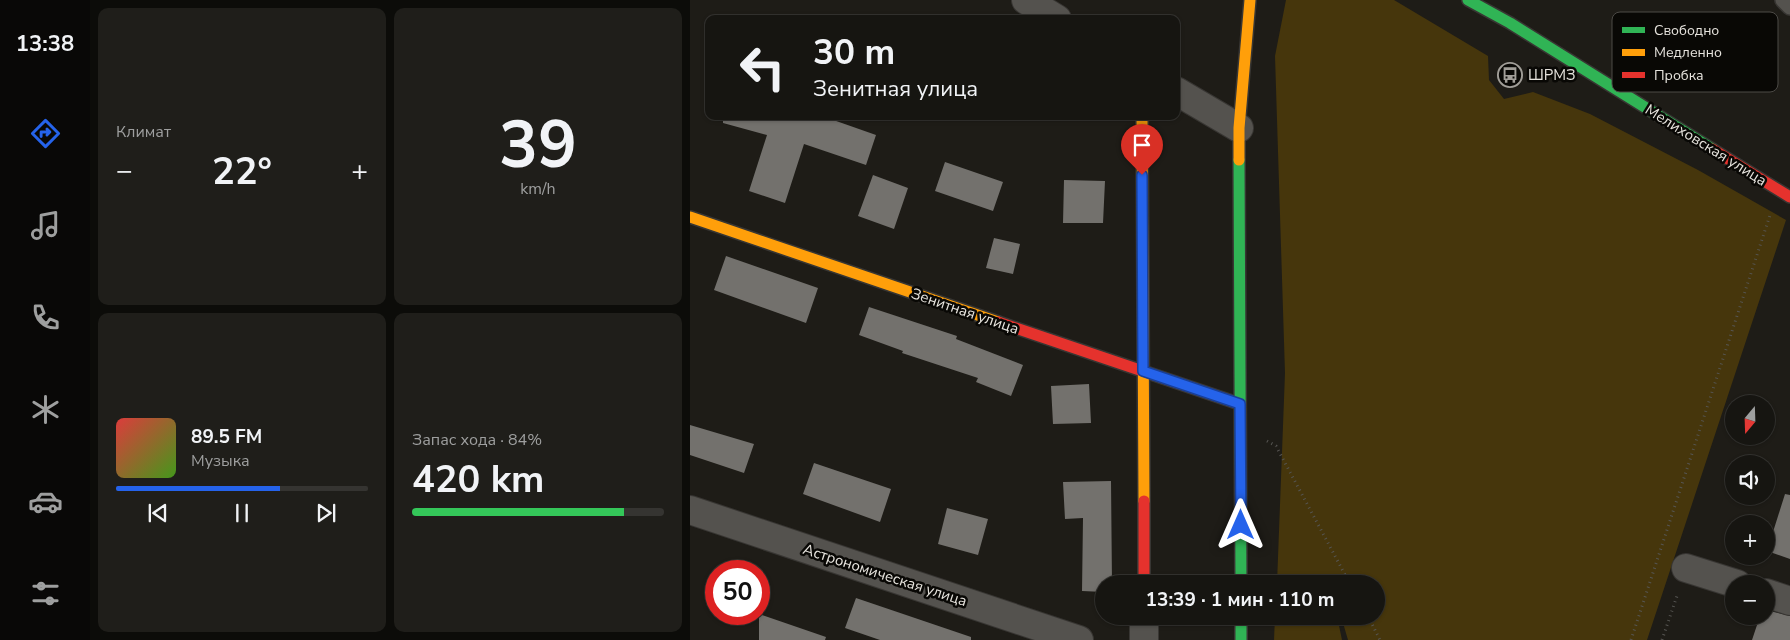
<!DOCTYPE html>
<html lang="ru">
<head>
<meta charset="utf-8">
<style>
  :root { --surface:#161511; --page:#1f1e1a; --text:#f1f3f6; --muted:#9e9f9f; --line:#353431; --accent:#2563eb }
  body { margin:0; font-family:"Nunito Sans",sans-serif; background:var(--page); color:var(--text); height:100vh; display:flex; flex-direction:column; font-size:19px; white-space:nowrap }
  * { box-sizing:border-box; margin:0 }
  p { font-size:16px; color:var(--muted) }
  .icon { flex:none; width:28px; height:28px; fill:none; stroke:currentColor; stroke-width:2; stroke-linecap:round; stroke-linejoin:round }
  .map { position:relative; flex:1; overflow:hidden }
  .sheet { display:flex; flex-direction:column; gap:8px; padding:8px; background:#0c0c09; width:600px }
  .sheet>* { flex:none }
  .banner { position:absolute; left:15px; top:15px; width:475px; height:105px; border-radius:10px; box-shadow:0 1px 4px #0004,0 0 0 1px var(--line); background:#161511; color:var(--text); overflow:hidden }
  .needle { width:32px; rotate:199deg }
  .tools { position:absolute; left:1035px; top:395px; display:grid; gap:10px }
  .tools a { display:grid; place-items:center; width:50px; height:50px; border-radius:50%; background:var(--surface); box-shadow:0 1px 4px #0004,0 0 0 1px var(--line); font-size:25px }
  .speed { position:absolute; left:15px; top:560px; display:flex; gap:10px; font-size:25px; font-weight:700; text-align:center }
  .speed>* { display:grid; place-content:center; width:65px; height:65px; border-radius:50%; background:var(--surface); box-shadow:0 1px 4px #0004,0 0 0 1px var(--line); line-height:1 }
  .speed .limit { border:8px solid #d22; background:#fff; color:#111 }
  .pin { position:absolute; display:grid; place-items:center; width:42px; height:42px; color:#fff; margin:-51px -21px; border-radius:50% 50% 50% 0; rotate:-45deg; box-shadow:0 0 5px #0007 }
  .pin .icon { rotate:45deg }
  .me { position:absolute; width:55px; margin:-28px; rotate:0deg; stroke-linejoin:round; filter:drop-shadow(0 0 4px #0008) }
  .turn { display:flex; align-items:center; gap:18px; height:105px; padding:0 25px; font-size:22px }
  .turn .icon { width:65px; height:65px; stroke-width:2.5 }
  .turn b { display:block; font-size:35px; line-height:42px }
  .big { font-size:38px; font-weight:700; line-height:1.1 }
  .sheet .card { flex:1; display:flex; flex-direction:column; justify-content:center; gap:8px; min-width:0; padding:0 18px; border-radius:10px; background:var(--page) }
  .sheet .dial { align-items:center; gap:0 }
  .dial b { font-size:65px; line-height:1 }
  .song { display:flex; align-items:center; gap:15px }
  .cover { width:60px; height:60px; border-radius:8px; background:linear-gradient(135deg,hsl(0 70% 55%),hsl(100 70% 35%)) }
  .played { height:5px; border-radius:2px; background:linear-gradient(90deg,var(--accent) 65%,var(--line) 65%) }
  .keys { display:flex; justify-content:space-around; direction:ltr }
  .heat { display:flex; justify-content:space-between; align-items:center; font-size:28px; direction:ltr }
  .charge { height:8px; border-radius:4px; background:linear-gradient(90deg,#34c759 84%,var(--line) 0) }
  .sheet .tiles { flex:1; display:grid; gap:8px; grid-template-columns:repeat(2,1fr) }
  .trip { position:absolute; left:405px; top:575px; width:290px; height:50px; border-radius:25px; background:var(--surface); box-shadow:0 1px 4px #0004,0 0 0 1px var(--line); font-weight:700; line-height:50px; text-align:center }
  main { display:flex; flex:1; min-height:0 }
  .tabs { display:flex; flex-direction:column; width:90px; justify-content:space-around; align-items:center; background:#090807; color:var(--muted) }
  .tabs .icon { width:35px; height:35px }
  .tabs .on { color:var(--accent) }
  .tabs b { font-size:22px; color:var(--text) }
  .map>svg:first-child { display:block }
  .green { fill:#46360c }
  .building { fill:#73716d }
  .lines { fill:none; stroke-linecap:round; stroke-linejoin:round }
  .lane-casing { stroke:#383633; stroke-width:18 }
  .street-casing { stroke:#383633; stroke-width:30 }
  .fast-casing { stroke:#383633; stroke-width:14 }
  .slow-casing { stroke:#383633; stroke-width:14 }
  .jam-casing { stroke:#383633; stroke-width:14 }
  .path { stroke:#565552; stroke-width:3; stroke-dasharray:1 4; stroke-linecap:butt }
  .lane { stroke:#54524e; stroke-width:15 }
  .street { stroke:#54524e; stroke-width:28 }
  .fast { stroke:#30b455; stroke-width:11 }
  .slow { stroke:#ff9f0a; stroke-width:11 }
  .jam { stroke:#e5322d; stroke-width:11 }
  .route-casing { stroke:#184099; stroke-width:12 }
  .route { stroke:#2563eb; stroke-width:9 }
  .labels { text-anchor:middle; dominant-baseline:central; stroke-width:5; stroke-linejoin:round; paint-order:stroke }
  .poi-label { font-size:15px; fill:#e7e4de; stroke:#090805; text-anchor:start }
  .street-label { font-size:15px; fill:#e7e4de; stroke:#090805 }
  .key { fill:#090805; stroke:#4c4a46; stroke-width:1 }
  .key-label { font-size:14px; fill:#e7e4de }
</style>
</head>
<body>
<main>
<nav class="tabs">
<b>13:38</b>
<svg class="icon on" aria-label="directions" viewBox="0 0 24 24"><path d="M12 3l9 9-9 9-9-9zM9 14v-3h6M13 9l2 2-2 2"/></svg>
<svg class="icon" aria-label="music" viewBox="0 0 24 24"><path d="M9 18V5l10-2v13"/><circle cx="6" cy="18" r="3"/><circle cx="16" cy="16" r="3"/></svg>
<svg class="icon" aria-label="phone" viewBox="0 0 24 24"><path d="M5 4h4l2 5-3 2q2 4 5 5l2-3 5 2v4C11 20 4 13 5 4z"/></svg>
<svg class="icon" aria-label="climate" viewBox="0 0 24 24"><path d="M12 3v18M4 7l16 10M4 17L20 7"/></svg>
<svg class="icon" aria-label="car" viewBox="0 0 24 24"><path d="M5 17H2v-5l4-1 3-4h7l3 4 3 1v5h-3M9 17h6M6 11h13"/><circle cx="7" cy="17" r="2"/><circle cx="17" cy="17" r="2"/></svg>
<svg class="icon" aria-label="filters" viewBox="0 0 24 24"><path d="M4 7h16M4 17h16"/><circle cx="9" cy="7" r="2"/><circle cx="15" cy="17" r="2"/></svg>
</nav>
<section class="sheet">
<div class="tiles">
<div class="card"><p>Климат</p>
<div class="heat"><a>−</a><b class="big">22°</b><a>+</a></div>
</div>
<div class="card dial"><b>39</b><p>km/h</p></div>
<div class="card">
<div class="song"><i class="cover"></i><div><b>89.5 FM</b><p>Музыка</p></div></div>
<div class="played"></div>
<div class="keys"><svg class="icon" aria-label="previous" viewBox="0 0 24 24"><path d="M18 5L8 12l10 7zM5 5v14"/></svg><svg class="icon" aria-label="pause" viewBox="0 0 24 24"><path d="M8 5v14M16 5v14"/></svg><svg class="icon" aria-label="next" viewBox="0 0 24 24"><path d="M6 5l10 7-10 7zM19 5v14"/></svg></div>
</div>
<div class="card"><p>Запас хода · 84%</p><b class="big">420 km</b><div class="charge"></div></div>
</div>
</section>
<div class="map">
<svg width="1100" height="640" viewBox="0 0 1100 640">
  <rect width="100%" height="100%" fill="#1e1c17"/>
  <!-- green -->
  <path class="green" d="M596 0H704L798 56 799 80 814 99 843 92 900 114 1008 170 1096 220 957 640H658L651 616H686V584H587L595 373 585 56Z
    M585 616H647L652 640H584Z"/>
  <!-- building -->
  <path class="building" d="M33 116H132L186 135 176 165 114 144 95 203 59 191 77 135 33 123Z
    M255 162 313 182 303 211 245 191Z
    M183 175 218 188 204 229 168 216Z
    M374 180 415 181 413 223H373Z
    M304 238 330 244 323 274 296 268Z
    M36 256 128 288 116 323 24 290Z
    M179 307 267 336 266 339 333 365 321 396 286 382 288 378 212 353 213 351 169 335Z
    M399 384 401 423 363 424 361 386Z
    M0 425 64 444 54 473 0 455Z
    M124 463 201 489 190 522 113 494Z
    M421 481 422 584H414V592L392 591 393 518 375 519 373 482Z
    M1095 494 1100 495V559L1077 551Z
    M257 508 298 519 288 555 248 544Z
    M166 598 281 637V640H190L155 628Z
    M1076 610 1100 616V640H1062L1070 616H1076Z
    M69 614 136 637 135 640H69Z"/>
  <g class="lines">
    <defs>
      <path id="lane" d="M1093 0 1100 7"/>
      <path id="street" d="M336 0 367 19
        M486 91 549 128
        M0 510 389 640
        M996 568 1047 584
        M1076 593 1100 601
        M454 616V640"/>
      <path id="fast" d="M778 0 820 23 1022 149
        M549 160 551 584
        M551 616V640"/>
      <path id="slow" d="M452 116 454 501
        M549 160V128L560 0
        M0 217 308 322"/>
      <path id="jam" d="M1022 149 1100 197
        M308 322 550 404
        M454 501V584"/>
    </defs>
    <!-- lane casing -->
    <use href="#lane" class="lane-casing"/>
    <!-- street casing -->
    <use href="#street" class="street-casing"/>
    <!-- fast casing -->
    <use href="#fast" class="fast-casing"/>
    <!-- slow casing -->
    <use href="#slow" class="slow-casing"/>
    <!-- jam casing -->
    <use href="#jam" class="jam-casing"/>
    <!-- path -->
    <path class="path" d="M577 441 586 446 660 584
      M678 616 690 640
      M941 640 1080 215
      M972 640 988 593"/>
    <!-- lane -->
    <use href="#lane" class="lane"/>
    <!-- street -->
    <use href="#street" class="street"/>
    <!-- fast -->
    <use href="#fast" class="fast"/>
    <!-- slow -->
    <use href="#slow" class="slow"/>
    <!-- jam -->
    <use href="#jam" class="jam"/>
  </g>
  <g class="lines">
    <defs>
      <path id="route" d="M452 175 453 371 550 404 551 525"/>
    </defs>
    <!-- route casing -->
    <use href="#route" class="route-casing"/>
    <!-- route -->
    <use href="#route" class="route"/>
  </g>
  <!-- icons -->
  <defs>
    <symbol id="bus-ring" viewBox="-11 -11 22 22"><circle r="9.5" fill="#090805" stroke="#a19e98" stroke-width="1.5"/><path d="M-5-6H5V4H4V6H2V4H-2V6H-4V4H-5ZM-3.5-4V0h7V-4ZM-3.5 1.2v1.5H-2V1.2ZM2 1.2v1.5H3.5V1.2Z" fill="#a19e98"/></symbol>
  </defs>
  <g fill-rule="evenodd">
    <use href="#bus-ring" x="806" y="61" width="28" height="28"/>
  </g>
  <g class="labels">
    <!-- poi labels -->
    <g class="poi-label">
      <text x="838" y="75">ШРМЗ</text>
    </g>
    <!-- street labels -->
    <g class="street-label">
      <text transform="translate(1016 145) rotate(32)">Мелиховская улица</text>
      <text transform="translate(275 311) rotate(19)">Зенитная улица</text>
      <text transform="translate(195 575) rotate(18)">Астрономическая улица</text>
    </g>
  </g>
  <!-- legend -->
  <rect x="922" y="12" width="166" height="80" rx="8" class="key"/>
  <rect x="932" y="27" width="23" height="6" fill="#30b455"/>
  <rect x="932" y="49" width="23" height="7" fill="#ff9f0a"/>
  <rect x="932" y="72" width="23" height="6" fill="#e5322d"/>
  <g class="key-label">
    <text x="964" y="35">Свободно</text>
    <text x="964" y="57">Медленно</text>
    <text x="964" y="80">Пробка</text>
  </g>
</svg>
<div class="tools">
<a><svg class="needle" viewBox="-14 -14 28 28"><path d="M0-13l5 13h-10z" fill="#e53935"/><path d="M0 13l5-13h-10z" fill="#9e9f9f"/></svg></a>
<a><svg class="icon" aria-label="sound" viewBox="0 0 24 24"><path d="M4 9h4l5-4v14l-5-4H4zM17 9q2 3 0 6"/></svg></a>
<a>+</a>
<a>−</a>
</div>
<div class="speed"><div class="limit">50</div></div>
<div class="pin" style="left:452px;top:175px;background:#d93025"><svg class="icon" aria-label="arrive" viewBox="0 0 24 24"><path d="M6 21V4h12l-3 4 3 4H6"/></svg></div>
<svg class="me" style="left:551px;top:525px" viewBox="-20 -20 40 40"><path d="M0-17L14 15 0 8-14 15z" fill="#2563eb" stroke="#fff" stroke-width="4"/></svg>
<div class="trip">13:39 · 1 мин · 110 m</div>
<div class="banner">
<div class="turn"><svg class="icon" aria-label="left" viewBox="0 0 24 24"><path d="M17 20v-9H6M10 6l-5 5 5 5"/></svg><div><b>30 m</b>Зенитная улица</div></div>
</div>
</div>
</main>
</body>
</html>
